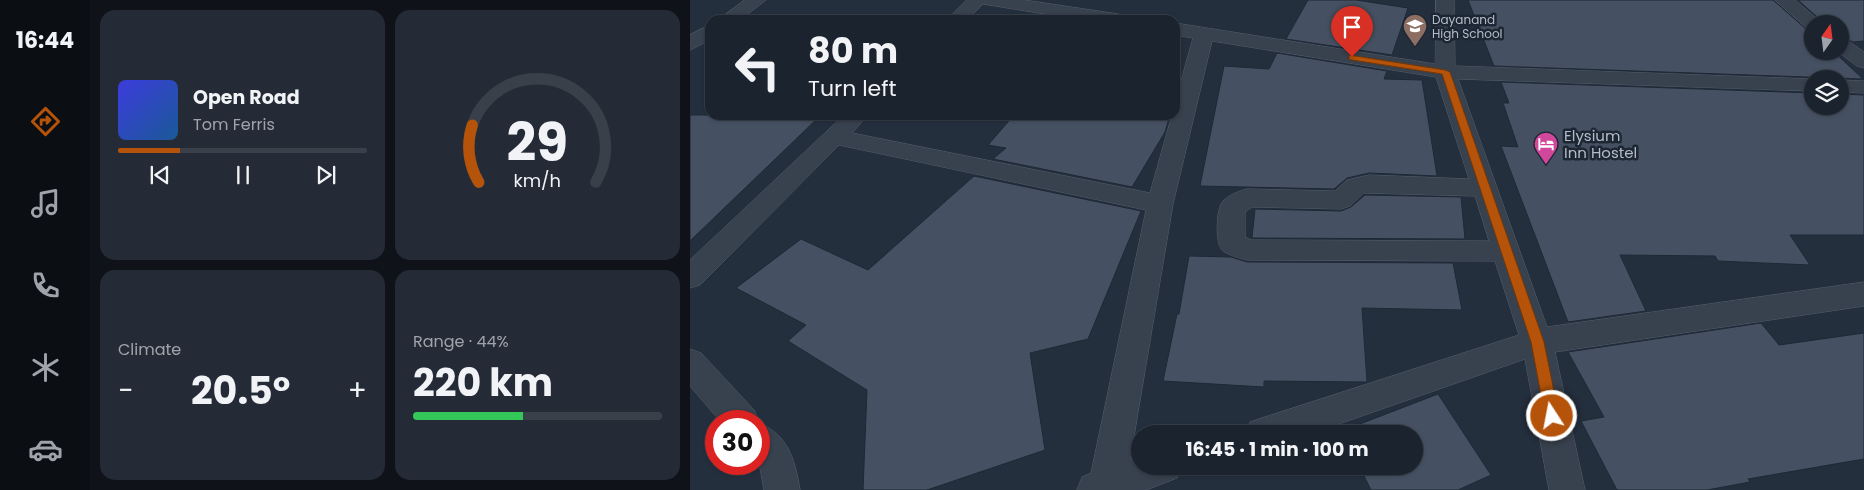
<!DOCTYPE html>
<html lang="en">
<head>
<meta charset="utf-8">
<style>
  :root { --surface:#1b232e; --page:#242b36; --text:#f1f3f6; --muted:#a0a4aa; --line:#39404a; --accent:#b45309 }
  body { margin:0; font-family:Poppins,sans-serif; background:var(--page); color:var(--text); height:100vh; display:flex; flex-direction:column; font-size:19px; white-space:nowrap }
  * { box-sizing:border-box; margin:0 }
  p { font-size:16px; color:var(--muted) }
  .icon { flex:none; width:28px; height:28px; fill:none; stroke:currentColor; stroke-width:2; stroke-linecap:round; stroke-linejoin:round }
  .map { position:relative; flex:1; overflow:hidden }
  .panel { display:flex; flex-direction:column; gap:10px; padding:10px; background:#0f1319; width:600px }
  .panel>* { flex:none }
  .guide { position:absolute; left:15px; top:15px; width:475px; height:105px; border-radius:15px; box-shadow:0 1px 4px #0004,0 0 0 1px var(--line); background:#1b232e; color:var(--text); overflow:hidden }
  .needle { width:32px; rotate:14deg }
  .buttons { position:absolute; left:1114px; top:15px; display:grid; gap:10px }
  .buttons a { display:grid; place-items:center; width:45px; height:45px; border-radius:50%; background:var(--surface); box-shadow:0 1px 4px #0004,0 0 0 1px var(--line); font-size:25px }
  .speed { position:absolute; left:15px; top:410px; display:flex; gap:10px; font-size:25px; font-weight:700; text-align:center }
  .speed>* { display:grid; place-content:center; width:65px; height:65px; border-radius:50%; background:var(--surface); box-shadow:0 1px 4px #0004,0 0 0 1px var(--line); line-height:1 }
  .speed .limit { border:8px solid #d22; background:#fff; color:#111 }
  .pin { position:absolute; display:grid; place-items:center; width:42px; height:42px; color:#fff; margin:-51px -21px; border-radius:50% 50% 50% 0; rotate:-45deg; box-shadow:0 0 5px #0007 }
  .pin .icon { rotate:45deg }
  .me { position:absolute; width:55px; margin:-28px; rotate:349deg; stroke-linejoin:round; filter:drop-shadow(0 0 4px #0008) }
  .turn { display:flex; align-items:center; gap:18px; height:105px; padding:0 20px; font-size:22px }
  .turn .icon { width:65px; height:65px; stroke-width:2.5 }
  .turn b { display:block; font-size:35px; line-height:42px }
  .big { font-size:38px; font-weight:700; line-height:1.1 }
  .panel .tile { flex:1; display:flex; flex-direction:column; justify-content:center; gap:8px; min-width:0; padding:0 18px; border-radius:15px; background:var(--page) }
  .panel .dial { align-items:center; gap:0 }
  .dial svg { height:130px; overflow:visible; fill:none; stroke:var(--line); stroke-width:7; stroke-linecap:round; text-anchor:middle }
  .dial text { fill:var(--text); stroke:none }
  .song { display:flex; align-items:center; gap:15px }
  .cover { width:60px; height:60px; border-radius:8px; background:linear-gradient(135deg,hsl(240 70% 55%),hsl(210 70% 35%)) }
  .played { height:5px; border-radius:2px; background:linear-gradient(90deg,var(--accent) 25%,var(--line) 25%) }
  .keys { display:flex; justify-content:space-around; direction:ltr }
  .heat { display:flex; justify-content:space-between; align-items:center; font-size:28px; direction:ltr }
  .charge { height:8px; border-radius:4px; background:linear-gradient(90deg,#34c759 44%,var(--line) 0) }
  .panel .tiles { flex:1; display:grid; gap:10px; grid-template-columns:repeat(2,1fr) }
  .trip { position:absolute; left:441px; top:425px; width:292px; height:50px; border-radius:25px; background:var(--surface); box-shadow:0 1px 4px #0004,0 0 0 1px var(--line); font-weight:700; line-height:50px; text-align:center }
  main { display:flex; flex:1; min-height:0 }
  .tab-bar { display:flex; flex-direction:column; width:90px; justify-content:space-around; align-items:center; background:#0b0e12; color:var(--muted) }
  .tab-bar .icon { width:35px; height:35px }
  .tab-bar .active { color:var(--accent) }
  .tab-bar b { font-size:22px; color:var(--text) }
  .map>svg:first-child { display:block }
  .building { fill:#455162; stroke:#1f2835 }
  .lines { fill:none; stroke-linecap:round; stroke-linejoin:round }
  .minor-casing { stroke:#565f6c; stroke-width:1 }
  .minor { fill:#38414e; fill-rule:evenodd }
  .route { fill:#b45309; stroke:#753606 }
  .labels { text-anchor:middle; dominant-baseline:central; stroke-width:5; stroke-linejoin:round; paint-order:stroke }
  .far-poi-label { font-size:12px; fill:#b4bcc9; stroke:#1d2633; text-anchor:start }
  .poi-label { font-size:15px; fill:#b4bcc9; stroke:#1d2633; text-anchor:start }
</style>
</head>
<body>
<main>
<nav class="tab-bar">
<b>16:44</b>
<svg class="icon active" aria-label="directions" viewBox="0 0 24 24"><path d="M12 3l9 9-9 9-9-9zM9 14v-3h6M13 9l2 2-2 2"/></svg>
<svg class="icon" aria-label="music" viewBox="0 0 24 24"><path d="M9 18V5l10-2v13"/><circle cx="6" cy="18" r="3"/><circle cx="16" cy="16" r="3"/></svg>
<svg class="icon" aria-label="phone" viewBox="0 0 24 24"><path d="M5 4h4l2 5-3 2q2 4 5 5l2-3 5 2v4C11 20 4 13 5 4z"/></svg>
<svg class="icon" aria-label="climate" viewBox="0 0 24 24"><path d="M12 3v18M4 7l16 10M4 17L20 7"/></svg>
<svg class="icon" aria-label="car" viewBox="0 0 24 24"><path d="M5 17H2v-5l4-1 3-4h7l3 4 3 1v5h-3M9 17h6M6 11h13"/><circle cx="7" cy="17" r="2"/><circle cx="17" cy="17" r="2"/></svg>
</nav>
<section class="panel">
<div class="tiles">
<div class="tile">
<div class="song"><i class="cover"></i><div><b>Open Road</b><p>Tom Ferris</p></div></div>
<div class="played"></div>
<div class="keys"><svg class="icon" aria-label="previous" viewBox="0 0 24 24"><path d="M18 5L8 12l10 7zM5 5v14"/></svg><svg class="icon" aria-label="pause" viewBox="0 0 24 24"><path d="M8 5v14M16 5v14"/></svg><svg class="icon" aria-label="next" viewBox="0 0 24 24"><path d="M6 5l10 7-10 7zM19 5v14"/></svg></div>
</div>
<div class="tile dial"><svg viewBox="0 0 100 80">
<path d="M14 69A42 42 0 1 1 86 69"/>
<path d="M14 69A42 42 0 0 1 10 34" stroke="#b45309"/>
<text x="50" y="56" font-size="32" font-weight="700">29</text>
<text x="50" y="72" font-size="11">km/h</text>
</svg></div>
<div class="tile"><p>Climate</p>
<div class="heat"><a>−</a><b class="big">20.5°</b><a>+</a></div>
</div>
<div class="tile"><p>Range · 44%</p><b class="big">220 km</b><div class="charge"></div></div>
</div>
</section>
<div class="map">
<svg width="1174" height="490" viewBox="0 0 1174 490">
  <rect width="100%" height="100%" fill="#242f3e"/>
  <!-- building -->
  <path class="building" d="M618 0H666L718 8 702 55 596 39Z
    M778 0H1083L1116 29 1122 31V51H1143L1173 79 804 66Z
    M1108 0H1174V41L1163 42 1150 36V24H1135Z
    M587 53 697 71 694 79 732 80 747 176 679 173 657 178 644 189 510 186 534 66 579 69Z
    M811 82 1122 93V106H1150V94L1174 95V235H1100L1120 265 1028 261 1025 256 930 255 956 311 878 322 811 146 828 147 813 103H819Z
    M0 115H131L0 241Z
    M324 115H480L475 132 442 187 303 159 316 148 298 145Z
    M284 176 451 211 398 339 340 353 355 450 237 490H173L177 390 98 341 116 325 46 288 111 239 178 270Z
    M675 195 771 197 775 239 562 238 565 209 651 211 661 207Z
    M499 256 541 257 557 262 763 263 772 310 672 308 677 382 574 381V387L473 381 487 314H489Z
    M1071 323 1089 345 1174 333V459L1058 479 1060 482 1017 490H927L891 421 914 417 878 352Z
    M748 394 801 475 768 490H681L669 466H725V434H657V429Z"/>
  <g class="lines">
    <defs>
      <path id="minor" d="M55 0H76L50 20H28Z
        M277 0H334L428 14 435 16 437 20H392L293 4 277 20H257Z
        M746 0H764L765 66 1123 79 1122 91 768 79 857 327 1174 282V306L865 352 895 490H859L835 359 620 434H555L560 422 572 418 829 335 805 261 557 260C549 258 538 255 532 250 525 244 526 208 533 201 539 195 549 191 557 189L645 191 657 180 679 175 779 179 746 77 522 41 483 204 440 460 450 456V466H492L487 478 456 490H387L392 477 401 473 456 210 149 145 10 285 0 288V260L154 115H178L162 133 460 193 482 115H485V103L503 38 485 35V23L745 64ZM674 193 785 196 799 241 561 240 555 237V212L562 207 651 209 660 206Z
        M1085 0H1105L1133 24H1122V29L1117 28Z
        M20 25V40L0 50V35Z
        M1150 38 1157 40 1174 52V68L1167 66 1147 51H1150Z
        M1150 80 1174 81V93L1150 92Z
        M0 349 11 353 64 410 69 421V422L30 421 0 386Z
        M69 423C99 435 105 461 110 490H74L70 468 66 464H69Z"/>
    </defs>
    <!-- minor casing -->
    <use href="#minor" class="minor-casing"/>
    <!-- minor -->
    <use href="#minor" class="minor"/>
  </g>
  <!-- route -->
  <path class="route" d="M659 55 755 70 760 72 854 342 869 416 867 420 862 422 857 420 855 416 841 342 752 74 662 60 659 59Z"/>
  <!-- icons -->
  <defs>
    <symbol id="university-pin" viewBox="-11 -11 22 30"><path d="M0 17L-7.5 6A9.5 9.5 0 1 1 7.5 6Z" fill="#8d6e63" stroke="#1d2633"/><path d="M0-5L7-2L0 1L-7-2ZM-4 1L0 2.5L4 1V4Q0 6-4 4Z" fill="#fff"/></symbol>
    <symbol id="hotel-pin" viewBox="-11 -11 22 30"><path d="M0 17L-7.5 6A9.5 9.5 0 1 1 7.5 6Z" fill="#d1479c" stroke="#1d2633"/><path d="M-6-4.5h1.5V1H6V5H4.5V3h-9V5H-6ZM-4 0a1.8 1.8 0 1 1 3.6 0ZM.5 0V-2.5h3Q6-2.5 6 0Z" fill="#fff"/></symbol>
  </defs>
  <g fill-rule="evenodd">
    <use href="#university-pin" x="711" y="12" width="28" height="38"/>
    <use href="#hotel-pin" x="842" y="130" width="28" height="38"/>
  </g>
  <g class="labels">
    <!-- far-poi labels -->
    <g class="far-poi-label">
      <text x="742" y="19">Dayanand<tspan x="742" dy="14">High School</tspan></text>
    </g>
    <!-- poi labels -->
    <g class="poi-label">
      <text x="874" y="135">Elysium<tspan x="874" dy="17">Inn Hostel</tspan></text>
    </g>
  </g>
</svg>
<div class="buttons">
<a><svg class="needle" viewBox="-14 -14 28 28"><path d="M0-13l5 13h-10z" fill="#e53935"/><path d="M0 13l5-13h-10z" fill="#a0a4aa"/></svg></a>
<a><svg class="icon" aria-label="layers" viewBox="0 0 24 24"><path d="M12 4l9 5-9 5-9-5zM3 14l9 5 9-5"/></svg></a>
</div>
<div class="speed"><div class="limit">30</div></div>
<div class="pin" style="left:662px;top:57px;background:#d93025"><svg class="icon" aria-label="arrive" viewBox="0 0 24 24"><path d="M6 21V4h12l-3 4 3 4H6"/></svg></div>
<svg class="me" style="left:862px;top:416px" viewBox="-20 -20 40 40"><circle r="17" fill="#b45309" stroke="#fff" stroke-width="3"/><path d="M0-11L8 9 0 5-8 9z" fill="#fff"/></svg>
<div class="trip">16:45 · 1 min · 100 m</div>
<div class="guide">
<div class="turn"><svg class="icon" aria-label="left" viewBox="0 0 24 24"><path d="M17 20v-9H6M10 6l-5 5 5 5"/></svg><div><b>80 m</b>Turn left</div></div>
</div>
</div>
</main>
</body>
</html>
